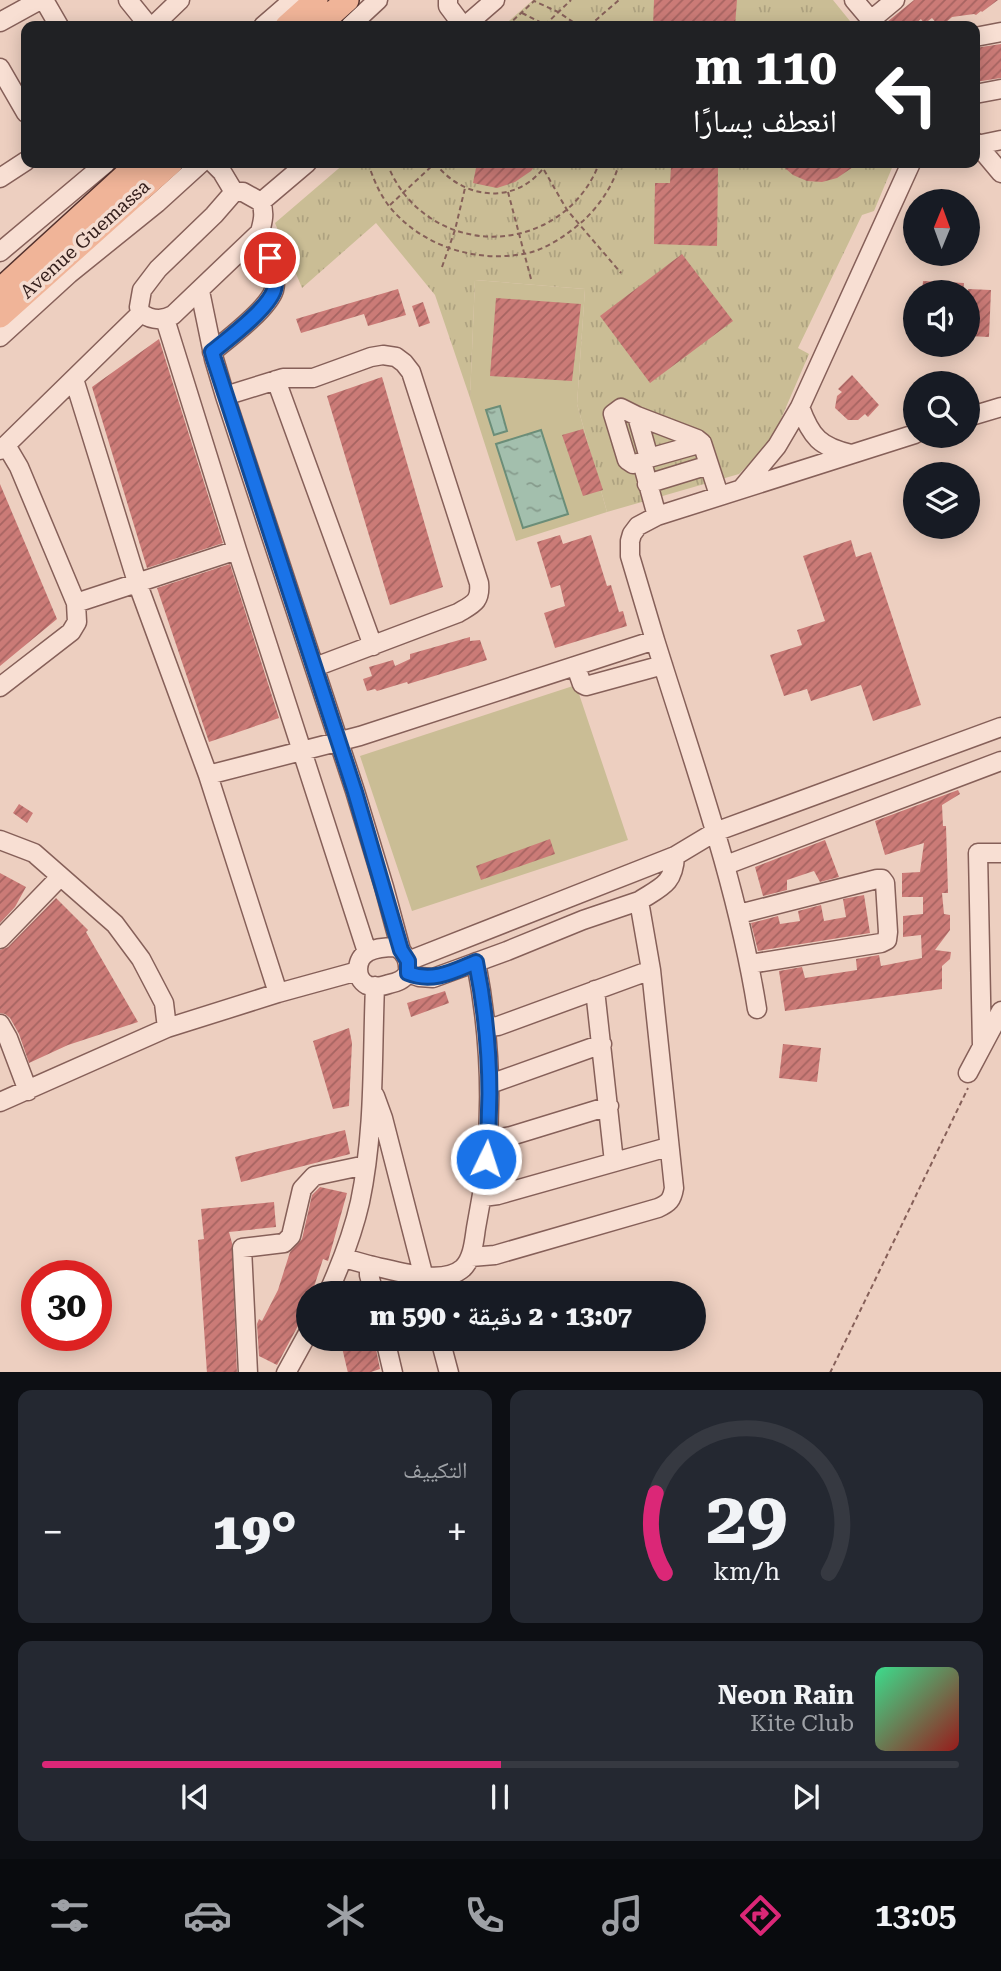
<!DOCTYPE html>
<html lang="ar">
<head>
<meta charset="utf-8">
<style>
  :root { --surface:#171b24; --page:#242831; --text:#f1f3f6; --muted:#9ea1a6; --line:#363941; --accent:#db2777 }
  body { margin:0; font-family:"Roboto Serif","Noto Naskh Arabic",serif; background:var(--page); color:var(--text); direction:rtl; height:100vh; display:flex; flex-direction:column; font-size:26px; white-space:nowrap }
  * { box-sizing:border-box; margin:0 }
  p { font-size:23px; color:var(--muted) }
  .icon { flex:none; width:38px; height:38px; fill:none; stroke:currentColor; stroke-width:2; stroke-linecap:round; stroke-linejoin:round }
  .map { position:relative; height:1372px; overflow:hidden; direction:ltr }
  .drawer { display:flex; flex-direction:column; gap:18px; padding:18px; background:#0d0f14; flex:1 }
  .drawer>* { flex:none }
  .top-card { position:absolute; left:21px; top:21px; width:959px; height:147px; border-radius:14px; box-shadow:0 4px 18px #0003; direction:rtl; background:#202124; color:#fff; overflow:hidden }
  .needle { width:46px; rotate:1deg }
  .fabs { position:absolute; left:903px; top:189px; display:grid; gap:14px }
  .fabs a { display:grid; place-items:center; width:77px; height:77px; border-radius:50%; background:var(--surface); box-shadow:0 4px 18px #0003; font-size:35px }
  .speed { position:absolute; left:21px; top:1260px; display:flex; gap:14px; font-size:35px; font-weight:700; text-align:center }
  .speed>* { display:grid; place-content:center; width:91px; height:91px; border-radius:50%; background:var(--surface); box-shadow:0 4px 18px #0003; line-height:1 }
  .speed .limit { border:10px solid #d22; background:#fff; color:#111 }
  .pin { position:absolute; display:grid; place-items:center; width:60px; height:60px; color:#fff; margin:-30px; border:4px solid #fff; border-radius:50%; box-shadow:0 2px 7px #0007 }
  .me { position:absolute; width:77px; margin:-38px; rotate:4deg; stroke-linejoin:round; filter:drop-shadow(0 0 5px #0008) }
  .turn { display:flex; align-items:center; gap:24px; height:147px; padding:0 28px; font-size:32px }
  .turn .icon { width:91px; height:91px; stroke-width:2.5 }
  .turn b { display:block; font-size:49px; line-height:60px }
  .big { font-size:52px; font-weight:800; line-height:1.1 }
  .drawer .widget { flex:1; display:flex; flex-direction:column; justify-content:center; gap:10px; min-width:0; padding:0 24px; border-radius:14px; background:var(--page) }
  .drawer .dial { align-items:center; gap:0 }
  .dial svg { height:182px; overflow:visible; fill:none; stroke:var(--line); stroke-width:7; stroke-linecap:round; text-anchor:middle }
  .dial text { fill:var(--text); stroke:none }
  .song { display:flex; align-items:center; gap:21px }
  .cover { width:84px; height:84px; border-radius:10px; background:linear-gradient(135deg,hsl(150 70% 55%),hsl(0 70% 35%)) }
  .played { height:7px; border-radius:4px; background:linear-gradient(90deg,var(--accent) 50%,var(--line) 50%) }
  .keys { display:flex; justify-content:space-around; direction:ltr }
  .heat { display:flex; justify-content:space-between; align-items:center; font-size:38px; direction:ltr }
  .drawer .tiles { flex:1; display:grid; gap:18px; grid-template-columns:1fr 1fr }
  .widget:last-child { grid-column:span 2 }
  .trip { position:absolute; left:296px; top:1281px; width:410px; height:70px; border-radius:35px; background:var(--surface); box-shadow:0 4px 18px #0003; font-weight:800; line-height:70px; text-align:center; direction:rtl }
  .tab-bar { display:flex; height:112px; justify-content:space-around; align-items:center; background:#090b0e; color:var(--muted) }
  .tab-bar .icon { width:49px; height:49px }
  .tab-bar .on { color:var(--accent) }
  .tab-bar b { font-size:32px; color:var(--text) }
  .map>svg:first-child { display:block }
  .grass { fill:#cabd95 }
  .park { fill:url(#park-tufts) }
  .water { fill:url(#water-ripples); stroke:#6b8d78; stroke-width:2 }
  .building { fill:url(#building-hatch) }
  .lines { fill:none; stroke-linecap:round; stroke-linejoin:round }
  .minor-casing { stroke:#866059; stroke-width:21 }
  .major-casing { stroke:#53312d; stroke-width:26 }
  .path { stroke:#866059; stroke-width:2; stroke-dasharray:5 3.5; stroke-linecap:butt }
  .minor { stroke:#f8dfd3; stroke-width:18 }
  .major { stroke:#f0b498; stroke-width:23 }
  .route-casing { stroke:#114b97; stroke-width:18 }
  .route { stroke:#1a73e8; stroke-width:12 }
  .labels { text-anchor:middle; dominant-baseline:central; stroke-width:7; stroke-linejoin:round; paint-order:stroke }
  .street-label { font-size:19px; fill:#35201d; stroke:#f4dcd0 }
</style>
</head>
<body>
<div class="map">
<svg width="1001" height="1373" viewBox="0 0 1001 1373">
  <defs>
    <pattern id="park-tufts" width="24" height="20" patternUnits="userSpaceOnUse" patternTransform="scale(1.75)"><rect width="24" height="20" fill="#cabd95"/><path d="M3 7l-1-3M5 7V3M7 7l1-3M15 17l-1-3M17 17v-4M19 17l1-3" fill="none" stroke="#aea280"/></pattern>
    <pattern id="water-ripples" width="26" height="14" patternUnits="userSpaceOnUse" patternTransform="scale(1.75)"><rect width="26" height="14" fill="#a3bfad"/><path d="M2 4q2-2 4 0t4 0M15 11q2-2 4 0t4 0" fill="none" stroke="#869b8c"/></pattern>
    <pattern id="building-hatch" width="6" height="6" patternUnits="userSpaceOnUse" patternTransform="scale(1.75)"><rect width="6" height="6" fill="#cb7b77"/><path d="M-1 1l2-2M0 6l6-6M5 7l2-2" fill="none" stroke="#a66461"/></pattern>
  </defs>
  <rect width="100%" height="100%" fill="#edcfc0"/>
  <!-- grass -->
  <path class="grass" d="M475 280 585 289 577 404 607 512 516 541 470 398Z
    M576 685 628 840 412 911 360 756Z"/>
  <!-- park -->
  <path class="park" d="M533 0H833L854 26H503Z
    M345 163H894L874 211 862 215 798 348 809 354 771 442 739 474 607 512 577 404 585 289 475 280 470 398 435 295 376 223 302 288 275 223Z"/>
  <!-- water -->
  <path class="water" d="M500 406 507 431 494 435 486 410Z
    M541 430 568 514 523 528 496 444Z"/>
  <!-- building -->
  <path class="building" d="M654 0H737L735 26H653Z
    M914 0H998L982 12 981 11 976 15 974 14 952 17 944 24 942 21 938 25 932 18 924 24 921 19 915 24 913 22 908 26H891L887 22Z
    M1001 44V78L975 82V48Z
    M477 163H537L531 171 515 182 497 188 473 183Z
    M779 163H859L837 178 822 182 807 181 793 175Z
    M671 167 718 168 717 246 654 244 655 183H670Z
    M682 254 733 321 650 383 600 316Z
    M923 281 964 283 963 292H922Z
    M398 289 406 315 368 326 364 314 301 333 296 319Z
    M968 289 991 290 989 337 968 336Z
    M496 298 581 304 572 381 490 376Z
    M423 302 430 323 419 327 412 306Z
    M159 339 223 543 147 568 92 387Z
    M852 375 879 405 868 417 865 414 858 420H848L835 408 837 396 842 392 838 389Z
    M382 377 443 587 390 605 327 396Z
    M583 429 603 490 583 496 562 435Z
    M0 484 57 619 0 666Z
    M560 535 563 544 591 535 607 586 611 585 619 612 623 611 627 626 555 648 544 613 565 606 560 585 551 588 537 542Z
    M851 540 856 557 871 552 921 705 873 721 861 685 811 701 807 689 784 696 770 655 802 645 797 630 825 621 803 556Z
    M230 564 279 718 209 742 157 588Z
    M470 637V641L480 640 487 660 408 684 407 682 377 691 375 689 367 691 363 679 372 676 369 667 393 660 395 666 410 659V654Z
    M958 790 960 794 942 805 943 826H946L947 859 948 893H942L944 914 950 915V930L935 950 951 952 950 959 942 966V989L785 1011 779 971 802 967 805 978 857 970 856 959 879 955 881 966 922 958 921 935 903 937V916L923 914V897H902V873L920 872 924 843 885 855 875 821Z
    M19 804 33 813 27 823 13 813Z
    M550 839 555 854 481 880 476 866Z
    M825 840 839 877 820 882 814 871 787 880V890L763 896 755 867Z
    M0 873 26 887 15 907 0 923Z
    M864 895 870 933 758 951 751 923 778 916 780 924 800 921 798 911 821 905 824 921 846 917 843 899Z
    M56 898 88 930 86 932 138 1022 68 1045 29 1063 19 1034 10 1018 5 1014 0 1013V950L8 947Z
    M445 991 449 1003 411 1017 407 1003Z
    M349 1028 352 1043 349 1106 333 1109 313 1041Z
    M783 1044 821 1048 817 1082 779 1078Z
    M345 1130 350 1154 241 1182 235 1157Z
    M320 1187 347 1193 328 1261 323 1259 312 1293H308V1307L277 1365 259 1356 257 1324 259 1319 262 1321 278 1290 290 1252 302 1239 312 1195Z
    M274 1202 276 1227 229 1232 232 1243 237 1373H207L198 1240 204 1239 201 1209Z
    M340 1339H374L380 1369 368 1373H348Z"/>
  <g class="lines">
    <defs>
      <path id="minor" d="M44 0 59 26
        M128 0 149 26
        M448 0V6L463 26
        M854 0 876 26
        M871 20 895 0
        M0 22 40 0
        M153 26 180 0
        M263 26 293 0
        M350 26 378 0
        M465 26 495 0
        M975 37 1001 32
        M0 68 26 113
        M975 94 1001 89
        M975 142 1001 173
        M977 145 1001 140
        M213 163 222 172 234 192
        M0 178 26 161
        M261 202 307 163
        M0 252 106 163
        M200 291 214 359 225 396 355 791 384 887 401 950
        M141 313C151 320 162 321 173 315L260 232C263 221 265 213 261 202L243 192H234
        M141 313 139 307 142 290 158 269 214 215 234 192
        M165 319 237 550 367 952
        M0 337 69 274 157 203 201 163
        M212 352C228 339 268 309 274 290 279 271 266 248 260 232
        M74 379 137 582 208 775 278 993
        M276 380 373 646
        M225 396 283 378H313L371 357 383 355 396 357 404 363 411 372 479 583C481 602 473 604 458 613L315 667
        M800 407C811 437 820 447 851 454
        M637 416 649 458 642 462 657 516
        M968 417 1001 407
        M6 445 141 313
        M0 450 6 445 19 467 76 603 77 622 71 632 0 687
        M649 458 702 443
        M642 462 633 464 627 460 613 414 621 408 637 416 697 439 702 443 719 495
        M647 484 709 465
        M743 487 777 446 800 407 911 163
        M76 603 237 550
        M655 640C693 762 737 883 757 1009
        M576 667 582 684 586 686 663 665
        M208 775 360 736 655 640 630 556V541L632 534 638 526 657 516 915 434
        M0 840 34 853 115 924 141 959 164 1003 167 1028
        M726 865 1001 761
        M639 901C661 887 674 884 675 856
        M739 914 877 879H882L885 883 888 932 887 940 881 943 750 964
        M0 939 60 877
        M396 947C406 953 409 961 408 973 403 980 398 982 389 984 383 986 373 988 367 985 354 978 356 958 368 952 375 948 387 947 396 947Z
        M408 961 675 856 715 832 1001 727
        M408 973 419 977 433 978 507 951 583 920 639 901 651 970 674 1188C672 1200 669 1203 658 1208L495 1255 471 1257
        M595 990 614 1162
        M0 1024 8 1038 28 1091
        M487 1027 498 1026 651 970
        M982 1046 978 853H1001
        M968 1073 1001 1011
        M490 1084 602 1044
        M375 1096 383 1118 428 1293
        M0 1102 167 1028 278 993 358 971
        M488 1140 511 1136 609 1106
        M483 1197 498 1195 668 1147
        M344 1258 369 1265V1275L374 1293
        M369 1265C394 1270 442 1287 463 1268 473 1258 474 1241 476 1228 494 1140 493 1050 476 962
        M328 1293C341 1264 353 1233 360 1202 375 1131 372 1058 375 986
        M385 1339 393 1373
        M440 1339 449 1373
        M248 1373 242 1248 284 1243 291 1236 302 1189 314 1176 366 1165
        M286 1373 308 1333"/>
      <path id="major" d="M287 26 316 0
        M318 26 347 0
        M0 290 139 163
        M0 316 171 163"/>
    </defs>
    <!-- minor casing -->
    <use href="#minor" class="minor-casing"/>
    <!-- major casing -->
    <use href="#major" class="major-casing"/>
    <!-- path -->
    <path class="path" d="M522 13 548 26
      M545 25 571 0
      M507 26 534 1 558 12 579 26
      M589 26 619 0
      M368 163C373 178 379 193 389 206 420 245 474 263 523 254 544 251 567 235 583 221 599 206 614 185 619 163
      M387 163C414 236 504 260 565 211 580 199 593 181 599 163
      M435 163C464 201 519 206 547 163
      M544 170 567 210 621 273
      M508 192 531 279
      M390 205 434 164
      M442 267 455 230 465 188
      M830 1373 968 1088"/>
    <!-- minor -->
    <use href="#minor" class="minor"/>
    <!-- major -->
    <use href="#major" class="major"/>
  </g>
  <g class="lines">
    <defs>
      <path id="route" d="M270 258C273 268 277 280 274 290 268 309 228 339 212 352L214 359 355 792 401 950 408 961V973C433 983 454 971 476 962 489 1027 493 1093 486 1159"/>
    </defs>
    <!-- route casing -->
    <use href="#route" class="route-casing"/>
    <!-- route -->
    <use href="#route" class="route"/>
  </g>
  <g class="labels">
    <!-- street labels -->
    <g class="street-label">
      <text transform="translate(85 239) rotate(-42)">Avenue Guemassa</text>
    </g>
  </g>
</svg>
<div class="fabs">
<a><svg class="needle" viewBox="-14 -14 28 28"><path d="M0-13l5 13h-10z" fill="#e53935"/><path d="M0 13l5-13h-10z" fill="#9ea1a6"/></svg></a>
<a><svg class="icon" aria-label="sound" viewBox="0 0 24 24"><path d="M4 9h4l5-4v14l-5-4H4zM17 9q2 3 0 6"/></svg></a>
<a><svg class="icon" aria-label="search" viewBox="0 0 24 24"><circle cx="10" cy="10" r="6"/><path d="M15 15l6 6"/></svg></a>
<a><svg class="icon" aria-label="layers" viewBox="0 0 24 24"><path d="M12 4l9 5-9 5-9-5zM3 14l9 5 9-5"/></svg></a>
</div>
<div class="speed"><div class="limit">30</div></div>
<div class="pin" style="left:270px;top:258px;background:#d93025"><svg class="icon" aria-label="arrive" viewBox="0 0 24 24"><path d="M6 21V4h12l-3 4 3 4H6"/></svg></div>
<svg class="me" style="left:486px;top:1159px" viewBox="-20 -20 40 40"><circle r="17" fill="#1a73e8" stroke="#fff" stroke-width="3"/><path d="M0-11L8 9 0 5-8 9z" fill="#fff"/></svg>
<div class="trip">13:07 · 2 دقيقة · 590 m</div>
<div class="top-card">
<div class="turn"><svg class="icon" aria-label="left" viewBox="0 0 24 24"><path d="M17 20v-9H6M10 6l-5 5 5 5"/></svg><div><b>110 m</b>انعطف يسارًا</div></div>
</div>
</div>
<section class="drawer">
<div class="tiles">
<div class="widget dial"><svg viewBox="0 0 100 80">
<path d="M14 69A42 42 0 1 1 86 69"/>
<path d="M14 69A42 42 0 0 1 10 34" stroke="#db2777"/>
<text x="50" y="56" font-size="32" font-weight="700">29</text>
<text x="50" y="72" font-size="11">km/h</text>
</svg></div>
<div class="widget"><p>التكييف</p>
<div class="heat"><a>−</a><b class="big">19°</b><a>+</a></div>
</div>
<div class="widget">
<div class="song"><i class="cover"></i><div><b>Neon Rain</b><p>Kite Club</p></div></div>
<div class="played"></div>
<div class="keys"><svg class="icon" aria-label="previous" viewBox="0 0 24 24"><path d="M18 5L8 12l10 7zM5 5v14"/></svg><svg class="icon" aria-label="pause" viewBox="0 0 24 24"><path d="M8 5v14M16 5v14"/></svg><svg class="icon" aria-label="next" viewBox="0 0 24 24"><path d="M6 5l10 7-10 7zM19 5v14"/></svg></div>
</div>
</div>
</section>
<nav class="tab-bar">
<b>13:05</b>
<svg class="icon on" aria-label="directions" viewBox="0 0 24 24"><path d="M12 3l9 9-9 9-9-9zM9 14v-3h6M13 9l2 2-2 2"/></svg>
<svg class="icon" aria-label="music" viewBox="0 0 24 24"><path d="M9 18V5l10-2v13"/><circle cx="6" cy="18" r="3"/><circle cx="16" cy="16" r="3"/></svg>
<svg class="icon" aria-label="phone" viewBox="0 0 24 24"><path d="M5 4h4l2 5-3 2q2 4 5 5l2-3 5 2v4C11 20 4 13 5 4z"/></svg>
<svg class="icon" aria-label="climate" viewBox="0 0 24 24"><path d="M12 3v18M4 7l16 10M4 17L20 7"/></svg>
<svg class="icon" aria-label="car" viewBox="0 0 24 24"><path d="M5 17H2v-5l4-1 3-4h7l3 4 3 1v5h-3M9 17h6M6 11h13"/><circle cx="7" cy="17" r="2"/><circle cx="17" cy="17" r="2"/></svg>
<svg class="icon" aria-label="filters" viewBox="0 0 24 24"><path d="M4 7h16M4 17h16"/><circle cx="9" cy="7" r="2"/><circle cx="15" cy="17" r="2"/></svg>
</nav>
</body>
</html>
